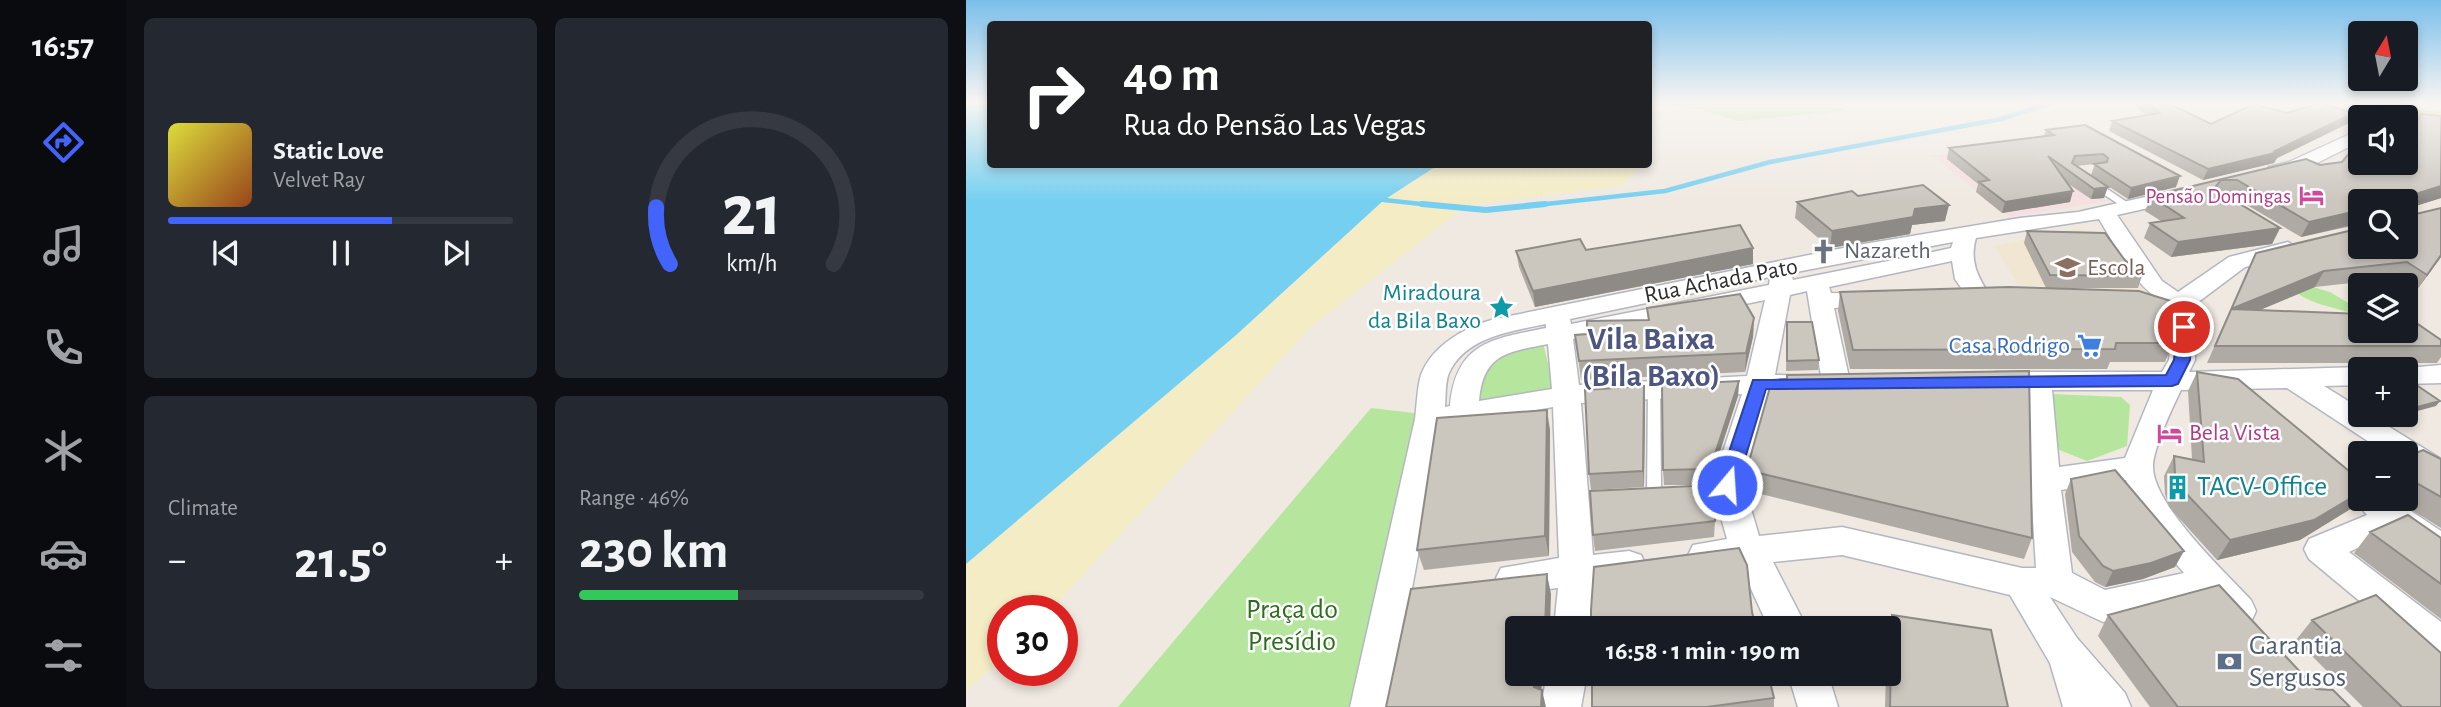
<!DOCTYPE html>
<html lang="en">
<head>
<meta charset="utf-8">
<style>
  :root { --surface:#171b24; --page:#242831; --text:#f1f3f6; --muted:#9ea1a6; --line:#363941; --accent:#4264fb }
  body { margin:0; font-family:"Alegreya Sans",sans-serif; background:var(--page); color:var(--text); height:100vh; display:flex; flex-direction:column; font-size:26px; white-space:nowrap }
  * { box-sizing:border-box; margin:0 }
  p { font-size:23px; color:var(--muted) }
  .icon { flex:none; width:38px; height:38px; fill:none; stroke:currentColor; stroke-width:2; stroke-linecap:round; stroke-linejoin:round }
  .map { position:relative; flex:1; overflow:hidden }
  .drawer { display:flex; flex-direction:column; gap:18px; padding:18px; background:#0d0f14; width:840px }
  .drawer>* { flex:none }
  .guide { position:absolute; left:21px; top:21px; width:665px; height:147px; border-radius:7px; box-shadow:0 4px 10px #0003; background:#202124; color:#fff; overflow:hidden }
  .needle { width:46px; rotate:10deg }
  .controls { position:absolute; left:1382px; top:21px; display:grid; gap:14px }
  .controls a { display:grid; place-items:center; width:70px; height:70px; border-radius:7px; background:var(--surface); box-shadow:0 4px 10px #0003; font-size:35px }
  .speed { position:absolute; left:21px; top:595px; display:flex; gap:14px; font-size:35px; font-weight:700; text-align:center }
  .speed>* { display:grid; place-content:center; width:91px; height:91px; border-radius:50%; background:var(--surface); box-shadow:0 4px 10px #0003; line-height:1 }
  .speed .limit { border:10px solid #d22; background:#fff; color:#111 }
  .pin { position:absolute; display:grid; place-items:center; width:60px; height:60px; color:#fff; margin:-30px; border:4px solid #fff; border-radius:50%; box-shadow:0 2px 7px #0007 }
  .me { position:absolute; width:77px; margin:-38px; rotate:18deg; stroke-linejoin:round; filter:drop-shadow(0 0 5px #0008) }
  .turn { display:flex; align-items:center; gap:24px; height:147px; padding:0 21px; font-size:32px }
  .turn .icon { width:91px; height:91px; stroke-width:2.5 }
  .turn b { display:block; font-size:49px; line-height:60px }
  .big { font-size:52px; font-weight:700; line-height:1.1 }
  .drawer .tile { flex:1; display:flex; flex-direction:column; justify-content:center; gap:10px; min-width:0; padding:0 24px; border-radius:10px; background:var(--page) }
  .drawer .dial { align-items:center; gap:0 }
  .dial svg { height:182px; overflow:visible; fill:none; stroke:var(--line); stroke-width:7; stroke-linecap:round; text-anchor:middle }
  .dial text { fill:var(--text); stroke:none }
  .song { display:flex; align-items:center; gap:21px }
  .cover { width:84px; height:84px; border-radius:10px; background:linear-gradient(135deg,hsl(60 70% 55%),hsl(20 70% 35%)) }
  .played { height:7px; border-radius:4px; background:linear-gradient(90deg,var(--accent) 65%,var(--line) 65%) }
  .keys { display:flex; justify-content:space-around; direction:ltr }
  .heat { display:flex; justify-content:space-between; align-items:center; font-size:38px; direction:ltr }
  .charge { height:10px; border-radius:5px; background:linear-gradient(90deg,#34c759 46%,var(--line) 0) }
  .drawer .tiles { flex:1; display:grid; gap:18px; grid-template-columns:repeat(2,1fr) }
  .trip { position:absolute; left:539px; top:616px; width:396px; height:70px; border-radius:7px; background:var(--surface); box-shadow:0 4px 10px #0003; font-weight:700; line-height:70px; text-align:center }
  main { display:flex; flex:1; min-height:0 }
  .menu { display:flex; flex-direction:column; width:126px; justify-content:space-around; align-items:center; background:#090b0e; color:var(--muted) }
  .menu .icon { width:49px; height:49px }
  .menu .active { color:var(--accent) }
  .menu b { font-size:32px; color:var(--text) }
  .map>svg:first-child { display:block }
  .education { fill:#f0e6d1 }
  .medical { fill:#f5dfe0 }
  .green { fill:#b6e59e }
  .sand { fill:#f3ecc5 }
  .water { fill:#75cff0 }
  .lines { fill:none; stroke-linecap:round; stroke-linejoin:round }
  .stream-far1 { stroke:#75cff0; stroke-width:4.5 }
  .stream { stroke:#75cff0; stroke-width:6 }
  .service-casing { stroke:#b4b7c1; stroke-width:3 }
  .minor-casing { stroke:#b4b7c1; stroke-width:3 }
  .primary-casing { stroke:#c9c9c9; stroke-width:3 }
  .service { fill:#fff; fill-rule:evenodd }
  .minor { fill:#fff; fill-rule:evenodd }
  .primary { fill:#f2d163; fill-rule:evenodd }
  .wall { fill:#afaba4 }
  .shaded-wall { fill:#8e8b86 }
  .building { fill:#cbc7bf; stroke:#8e8b86; stroke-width:2 }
  .route { fill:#4264fb; stroke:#2b41a3; stroke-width:2 }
  .labels { text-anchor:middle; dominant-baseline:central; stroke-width:5; stroke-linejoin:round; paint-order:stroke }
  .far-hotel-label { font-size:21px; fill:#b23c85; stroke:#fff; text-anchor:end }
  .worship-label { font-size:24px; fill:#5b616d; stroke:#fff; text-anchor:start }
  .education-label { font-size:24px; fill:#785e54; stroke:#fff; text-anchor:start }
  .street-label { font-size:24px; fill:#2e2e2e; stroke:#fff }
  .culture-label { font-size:24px; fill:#0d838f; stroke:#fff; text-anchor:end }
  .shop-label { font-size:24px; fill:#366cbe; stroke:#fff; text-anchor:end }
  .hotel-label { font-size:24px; fill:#b23c85; stroke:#fff; text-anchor:start }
  .near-culture-label { font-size:28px; fill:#0d838f; stroke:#fff; text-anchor:start }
  .near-park-label { font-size:28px; fill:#2c6e1b; stroke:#fff }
  .near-service-label { font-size:28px; fill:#4e5e75; stroke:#fff; text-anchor:start }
  .district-label { font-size:32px; font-weight:bold; fill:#4d5680; stroke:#fff }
</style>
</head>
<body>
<main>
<nav class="menu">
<b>16:57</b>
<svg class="icon active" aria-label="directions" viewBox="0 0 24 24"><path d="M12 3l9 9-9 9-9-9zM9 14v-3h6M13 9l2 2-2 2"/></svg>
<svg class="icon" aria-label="music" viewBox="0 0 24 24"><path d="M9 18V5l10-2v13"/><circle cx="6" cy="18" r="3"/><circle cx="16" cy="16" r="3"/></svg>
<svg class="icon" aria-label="phone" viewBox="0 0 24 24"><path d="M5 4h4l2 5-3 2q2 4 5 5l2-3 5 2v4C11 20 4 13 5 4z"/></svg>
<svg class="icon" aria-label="climate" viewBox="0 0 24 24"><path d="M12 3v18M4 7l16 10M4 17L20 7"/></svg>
<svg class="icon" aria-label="car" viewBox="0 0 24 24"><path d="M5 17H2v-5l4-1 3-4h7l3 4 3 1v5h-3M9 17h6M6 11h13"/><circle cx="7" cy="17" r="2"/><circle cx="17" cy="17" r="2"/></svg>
<svg class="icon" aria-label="filters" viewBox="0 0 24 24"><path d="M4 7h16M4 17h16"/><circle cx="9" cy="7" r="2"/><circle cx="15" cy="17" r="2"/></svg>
</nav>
<section class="drawer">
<div class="tiles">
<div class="tile">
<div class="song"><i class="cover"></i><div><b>Static Love</b><p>Velvet Ray</p></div></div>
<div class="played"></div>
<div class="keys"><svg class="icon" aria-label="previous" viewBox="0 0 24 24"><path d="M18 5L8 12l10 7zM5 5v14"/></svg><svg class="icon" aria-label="pause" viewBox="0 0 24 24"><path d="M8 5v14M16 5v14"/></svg><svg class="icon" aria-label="next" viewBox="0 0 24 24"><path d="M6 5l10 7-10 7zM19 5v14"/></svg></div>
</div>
<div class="tile dial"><svg viewBox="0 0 100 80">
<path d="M14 69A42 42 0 1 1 86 69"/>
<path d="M14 69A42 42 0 0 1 8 44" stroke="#4264fb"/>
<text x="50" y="56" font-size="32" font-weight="700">21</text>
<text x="50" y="72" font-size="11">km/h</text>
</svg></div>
<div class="tile"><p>Climate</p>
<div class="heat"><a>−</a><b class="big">21.5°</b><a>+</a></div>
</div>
<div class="tile"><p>Range · 46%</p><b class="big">230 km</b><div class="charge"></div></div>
</div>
</section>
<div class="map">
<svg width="1475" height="707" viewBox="0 0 1475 707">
  <rect width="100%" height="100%" fill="#efe9e1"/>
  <!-- education -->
  <path class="education" d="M1113 228 1133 235 1178 291 1053 285 1028 246Z"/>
  <!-- medical -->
  <path class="medical" d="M1054 146 1141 201 1044 217 967 156Z"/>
  <!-- green -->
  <path class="green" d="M683 102H879L878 111 773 121 732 109 683 105Z
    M1337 284 1364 292 1394 310 1392 316C1367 305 1346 307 1325 288Z
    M575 335 589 392 490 408 492 373 505 356Z
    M1086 394 1155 397 1164 405 1161 446 1121 461 1091 449Z
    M405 408 473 416 384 707H152Z"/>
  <!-- sand -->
  <path class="sand" d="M472 165H676L656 186 501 205 344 328 84 611H37V658L0 691V564L269 336 418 200Z"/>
  <!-- water -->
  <path class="water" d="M0 102H24V164L472 165 418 200 269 336 0 564Z"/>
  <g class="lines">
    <!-- stream-far1 -->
    <path class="stream-far1" d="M418 200 474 206
      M562 206 699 191 804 162 1035 119 1088 102"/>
    <!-- stream -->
    <path class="stream" d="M456 204 520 210 579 204"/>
    <defs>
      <path id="service" d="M1128 181 1131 182 1168 207 1166 209H1160L1125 186 1123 184Z
        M688 386 694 390 695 488 701 490 703 494 701 498 696 500 683 498 681 494 682 390Z"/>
      <path id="minor" d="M1395 129V141L1337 170 1310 177 1301 171 1303 167 1323 162Z
        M1215 189 1222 191 1225 195 1222 199 1151 215 1196 281 1212 292 1263 257 1322 242 1333 249 1330 254 1279 267 1231 303 1229 360 1223 372 1395 367 1402 369H1395V385L1358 386 1395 409V415H1404L1475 459V485L1440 466V453H1420L1321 388 1215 390C1207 406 1187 449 1187 466 1186 504 1259 572 1285 600L1290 611 1285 622C1262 631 1253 615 1239 598L1137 622 1084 597 1111 638 1159 693 1165 707H1097L1084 663 1044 595 876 555 807 562 841 628H803L774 565 739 569 727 565 722 555 727 545 761 539 746 485 776 394 615 403 627 555 663 551 675 555 680 565 675 575 628 583 626 628H588L592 588 548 593 535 588 530 578 535 568 593 558 587 407 476 426 424 707H384L449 419C451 405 451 388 455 375 466 345 501 326 529 319L892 245 1054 218 1112 212ZM1133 219C1152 249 1171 295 1207 305L1203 360 1196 372H1029L1019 375 1015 381 1019 387 1059 390 1070 568H1056L876 527 793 536 778 485 804 393 850 388 854 382 850 376 809 375 824 295 841 291 856 382 860 388 870 391 880 388 884 382 868 308 917 304 921 299 917 294 865 293 863 287 986 261 989 279 1005 302H1021L1025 297C1012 278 1003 261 1010 238ZM987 242 985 248 967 252 827 280 825 273ZM804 277 803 285 605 324 604 319ZM799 300 781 376 613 385 607 339ZM580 324V328C526 339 490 342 484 406L479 407C480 396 479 382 483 373 499 337 546 331 580 324ZM582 344 586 389 513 401C517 354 541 352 582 344ZM1086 390H1187L1159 458 1093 467ZM1160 480 1175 523 1218 573 1139 590 1106 573 1095 490Z
        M1475 365V383L1440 384V369H1430Z
        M1395 489V499H1427L1475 531V563L1463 559 1426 532 1383 552 1475 622V662L1461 657 1343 559 1338 549 1343 539 1401 515 1387 499Z
        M581 674H621L615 707H575Z
        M822 674H862L872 707H832Z"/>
      <path id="primary" d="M1417 102H1441L1446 110 1475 113V127L1440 124V117H1420L1422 110Z"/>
    </defs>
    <!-- service casing -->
    <use href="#service" class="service-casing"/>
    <!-- minor casing -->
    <use href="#minor" class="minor-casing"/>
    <!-- primary casing -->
    <use href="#primary" class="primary-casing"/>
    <!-- service -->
    <use href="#service" class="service"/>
    <!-- minor -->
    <use href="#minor" class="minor"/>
    <!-- primary -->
    <use href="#primary" class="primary"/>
  </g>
  <!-- wall -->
  <path class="wall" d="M1172 102H1200L1245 124 1321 113 1383 123 1311 158 1308 163 1237 180 1143 131 1146 121 1180 115 1170 107Z
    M1475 116V198L1446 207V212L1450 214 1475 208V257L1450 291 1431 278 1349 287 1294 310 1475 340V357L1471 363H1241L1290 253 1395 247 1440 201H1395V224L1335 237 1264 195H1257L1314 228 1306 244 1205 257 1178 238 1184 223 1195 221 1179 211 1185 196 1340 159 1354 165 1440 163Z
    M1119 125 1210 187 1162 199 1125 175 1129 164 1110 166 1138 198 1125 199 1101 183 1104 202 1036 213 1010 192 1012 184 981 159 983 148 1078 136 1080 130Z
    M892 196 979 221 946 225 944 234 864 248 829 218 831 202Z
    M1061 231 1158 259 1176 276 1172 288H1080L1058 243Z
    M787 248V264L569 307 553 267 550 251Z
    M874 292 1207 343 1199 362H1144L1141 369H884L872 311Z
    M681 308 788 318 787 337 779 372 615 380 609 335 621 334 682 320Z
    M821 322 853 360 852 370 820 371Z
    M1231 372 1391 505 1334 540 1251 560 1203 507 1199 494 1198 476 1208 456 1226 459 1222 391Z
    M773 381 772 396 743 485H698L697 470Z
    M678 386 679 402 678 487 625 490 623 474Z
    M1395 390V406L1382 398 1385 393Z
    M1409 415H1438L1417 420Z
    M584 430 583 556 458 570 451 550Z
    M1440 457 1475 459V528L1428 499H1440Z
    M782 465 1066 538 1058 559 783 491 781 485Z
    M1105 479 1209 567 1177 579 1139 587 1129 582 1106 552 1099 494Z
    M749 521 748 537 629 551 627 535Z
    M1404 532 1475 538V619L1388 553Z
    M926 615 1042 707H919L920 674H922V632Z
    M1142 615 1350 689 1384 707H1184L1132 636Z
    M1346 620 1475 707H1397L1330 640Z
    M808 698V707H626Z"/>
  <!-- shaded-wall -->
  <path class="shaded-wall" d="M1388 113 1383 123 1311 158 1308 163 1237 180 1242 169 1309 151Z
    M1214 176 1210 187 1162 199 1165 188Z
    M1475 186V198L1440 209 1437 198Z
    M1142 187 1138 198 1125 199 1128 189Z
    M1107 191 1104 202 1036 213 1039 202Z
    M983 205 979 221 946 225 944 234 864 248 866 231 949 209Z
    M1395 210 1394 223 1335 237 1343 222Z
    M1314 228 1306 244 1205 257 1212 242Z
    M787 248V264L569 307 567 291Z
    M1475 255V257L1450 291 1461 275Z
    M1358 271 1349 287 1258 325 1265 309Z
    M788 318 787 337 779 372 780 353Z
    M773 381 772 396 743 485 744 469Z
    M678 386 679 402 678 487 677 471Z
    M1474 401 1470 406 1440 414V410Z
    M581 410 584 430 583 556 579 536Z
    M1421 415H1438L1417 420Z
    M1395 492V499H1396L1391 505 1334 540 1251 560 1264 540Z
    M1218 551 1209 567 1177 579 1139 587 1147 571Z
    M581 574 585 594 584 628H579Z
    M570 674H578L572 707 568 687Z
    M576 690 580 707H575Z"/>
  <!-- building -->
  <path class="building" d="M1179 102H1200L1245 124 1288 104 1321 113 1354 103 1388 113 1309 151 1313 152 1242 169 1146 121 1194 113Z
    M1455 114 1475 116V186L1437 198 1447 199 1446 212 1450 214 1475 208V255L1461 275 1441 262 1358 271 1265 309 1395 314V331H1440V316L1475 340V346H1249L1290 253 1395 228V247H1440V201H1395V210L1343 222 1271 180H1255L1250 186 1254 192 1314 228 1212 242 1184 223 1218 218 1185 196 1340 159 1354 165 1376 162 1395 139V163H1440V141Z
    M1119 125 1214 176 1165 188 1128 164 1141 162 1142 158 1137 154 1109 156 1106 163 1142 187 1128 189 1082 156 1107 191 1039 202 1013 182 1023 180 983 148 1088 135 1080 130Z
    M957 185 983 205 949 209 947 217 866 231 831 202 886 191 892 196Z
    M774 225 787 248 567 291 550 251 614 239 620 250Z
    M1061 231 1139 233 1158 259 1176 276 1084 275Z
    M1043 287 1173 291 1211 303 1207 343H1150L1149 349 887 350 874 292Z
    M774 294 788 318 780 353 613 361 609 335 621 334V321L683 320 681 308Z
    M821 322H846L853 360 821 361Z
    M1063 371 1066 538 784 471 782 465 806 380 821 379V375Z
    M1231 372 1272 379 1395 481V492L1348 520 1264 540 1214 487 1209 474 1208 456 1238 462Z
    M1440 378 1474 401 1440 410Z
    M773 381 744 469 697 470 696 385Z
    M678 386 677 471 623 474 619 390Z
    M1395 390V398L1385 393Z
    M581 410 579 536 451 550 471 418Z
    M1457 450 1475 459V497L1440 477V457Z
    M1149 470 1218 551 1185 563 1147 571 1137 566 1113 536 1105 479Z
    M748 485 749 521 627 535 624 491Z
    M1442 515 1475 538V584L1404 532Z
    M773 548 781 565 786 612 790 628H625V610L628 567Z
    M581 574 579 628H551V674H570L568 687 576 690 575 707H420L445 589Z
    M1253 585 1350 689 1367 690 1384 707H1212L1142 615Z
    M1410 595 1475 653V707H1436L1346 620Z
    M926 615 1025 630 1042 707H924Z
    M626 674H802L808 698 741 707H626Z"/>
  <!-- sky -->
  <linearGradient id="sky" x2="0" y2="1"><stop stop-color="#7abfeb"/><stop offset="0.51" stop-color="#f8f5f2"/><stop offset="1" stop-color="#f8f5f2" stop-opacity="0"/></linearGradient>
  <rect width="1475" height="201" fill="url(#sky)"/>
  <!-- route -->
  <path class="route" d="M1218 322 1226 327 1224 360 1212 384 1206 386 800 389 771 485 761 492 752 485 787 380 1200 375 1208 360 1211 327Z"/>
  <!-- icons -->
  <defs>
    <symbol id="hotel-bare" viewBox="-9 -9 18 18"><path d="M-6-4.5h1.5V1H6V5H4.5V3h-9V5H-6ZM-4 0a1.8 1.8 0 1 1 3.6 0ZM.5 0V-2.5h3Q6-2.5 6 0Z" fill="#d1479c" stroke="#fff" stroke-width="2.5" paint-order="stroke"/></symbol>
    <symbol id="church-bare" viewBox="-9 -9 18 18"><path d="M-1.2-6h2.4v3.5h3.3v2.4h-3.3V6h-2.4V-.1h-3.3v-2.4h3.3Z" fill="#6b7280" stroke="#fff" stroke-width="2.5" paint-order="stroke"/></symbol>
    <symbol id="school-bare" viewBox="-9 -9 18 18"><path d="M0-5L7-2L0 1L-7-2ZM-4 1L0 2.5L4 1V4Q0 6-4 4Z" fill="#8d6e63" stroke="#fff" stroke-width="2.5" paint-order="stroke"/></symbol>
    <symbol id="sight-bare" viewBox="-9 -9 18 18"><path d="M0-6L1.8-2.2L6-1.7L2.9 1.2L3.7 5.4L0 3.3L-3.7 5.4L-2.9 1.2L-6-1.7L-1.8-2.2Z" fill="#0f9aa8" stroke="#fff" stroke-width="2.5" paint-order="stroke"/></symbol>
    <symbol id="supermarket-bare" viewBox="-9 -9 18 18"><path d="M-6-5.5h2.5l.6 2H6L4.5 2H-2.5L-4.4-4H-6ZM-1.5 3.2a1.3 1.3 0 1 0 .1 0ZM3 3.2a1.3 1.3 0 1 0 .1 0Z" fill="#3f7fe0" stroke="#fff" stroke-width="2.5" paint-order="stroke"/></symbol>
    <symbol id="building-bare" viewBox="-9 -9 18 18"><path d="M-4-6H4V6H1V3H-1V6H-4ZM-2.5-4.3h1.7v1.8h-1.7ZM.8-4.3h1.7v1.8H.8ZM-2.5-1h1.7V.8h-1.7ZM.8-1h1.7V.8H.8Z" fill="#0f9aa8" stroke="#fff" stroke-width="2.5" paint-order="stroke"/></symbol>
    <symbol id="bank-bare" viewBox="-9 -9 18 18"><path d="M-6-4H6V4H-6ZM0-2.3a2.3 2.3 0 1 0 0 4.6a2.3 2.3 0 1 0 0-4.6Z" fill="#5c6f8a" stroke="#fff" stroke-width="2.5" paint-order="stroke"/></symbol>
  </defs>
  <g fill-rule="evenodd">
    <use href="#hotel-bare" x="1328" y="178" width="35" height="35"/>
    <use href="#church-bare" x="840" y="234" width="35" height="35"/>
    <use href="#school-bare" x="1084" y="250" width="35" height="35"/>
    <use href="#sight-bare" x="518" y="290" width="35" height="35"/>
    <use href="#supermarket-bare" x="1106" y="328" width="35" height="35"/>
    <use href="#hotel-bare" x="1186" y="416" width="35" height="35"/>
    <use href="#building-bare" x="1194" y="470" width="35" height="35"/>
    <use href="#bank-bare" x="1246" y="644" width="35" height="35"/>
  </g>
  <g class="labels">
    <!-- far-hotel labels -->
    <g class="far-hotel-label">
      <text x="1325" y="196">Pensão Domingas</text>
    </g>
    <!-- worship labels -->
    <g class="worship-label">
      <text x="878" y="251">Nazareth</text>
    </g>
    <!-- education labels -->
    <g class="education-label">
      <text x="1121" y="268">Escola</text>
    </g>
    <!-- street labels -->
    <g class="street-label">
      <text transform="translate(755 281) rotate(-11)">Rua Achada Pato</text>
    </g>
    <!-- culture labels -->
    <g class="culture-label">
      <text x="515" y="293">Miradoura<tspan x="515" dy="28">da Bila Baxo</tspan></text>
    </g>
    <!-- shop labels -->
    <g class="shop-label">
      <text x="1104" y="346">Casa Rodrigo</text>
    </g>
    <!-- hotel labels -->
    <g class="hotel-label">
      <text x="1223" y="433">Bela Vista</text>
    </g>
    <!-- near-culture labels -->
    <g class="near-culture-label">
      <text x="1231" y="487">TACV-Office</text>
    </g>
    <!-- near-park labels -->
    <g class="near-park-label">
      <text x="326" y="610">Praça do<tspan x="326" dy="32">Presídio</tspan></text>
    </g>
    <!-- near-service labels -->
    <g class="near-service-label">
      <text x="1283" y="646">Garantia<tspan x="1283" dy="32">Sergusos</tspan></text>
    </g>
    <!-- district labels -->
    <g class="district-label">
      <text x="685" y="339">Vila Baixa<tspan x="685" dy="37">(Bila Baxo)</tspan></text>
    </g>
  </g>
</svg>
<div class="controls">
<a><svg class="needle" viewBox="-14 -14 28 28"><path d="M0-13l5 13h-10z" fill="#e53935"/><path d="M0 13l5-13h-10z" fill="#9ea1a6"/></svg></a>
<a><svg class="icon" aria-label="sound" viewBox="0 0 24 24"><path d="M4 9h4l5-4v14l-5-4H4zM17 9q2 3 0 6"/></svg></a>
<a><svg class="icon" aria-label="search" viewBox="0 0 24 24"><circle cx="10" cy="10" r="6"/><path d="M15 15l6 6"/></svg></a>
<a><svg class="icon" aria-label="layers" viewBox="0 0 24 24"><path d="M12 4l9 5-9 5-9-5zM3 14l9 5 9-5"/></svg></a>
<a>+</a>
<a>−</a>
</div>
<div class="speed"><div class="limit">30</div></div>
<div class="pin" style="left:1218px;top:327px;background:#d93025"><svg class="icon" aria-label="arrive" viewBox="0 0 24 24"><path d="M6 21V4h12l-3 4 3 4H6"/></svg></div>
<svg class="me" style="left:761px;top:485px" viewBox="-20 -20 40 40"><circle r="17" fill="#4264fb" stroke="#fff" stroke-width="3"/><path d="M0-11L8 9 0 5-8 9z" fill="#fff"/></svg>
<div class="trip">16:58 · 1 min · 190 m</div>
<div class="guide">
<div class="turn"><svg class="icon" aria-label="right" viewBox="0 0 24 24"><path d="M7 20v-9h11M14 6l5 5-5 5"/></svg><div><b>40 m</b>Rua do Pensão Las Vegas</div></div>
</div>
</div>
</main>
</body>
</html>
